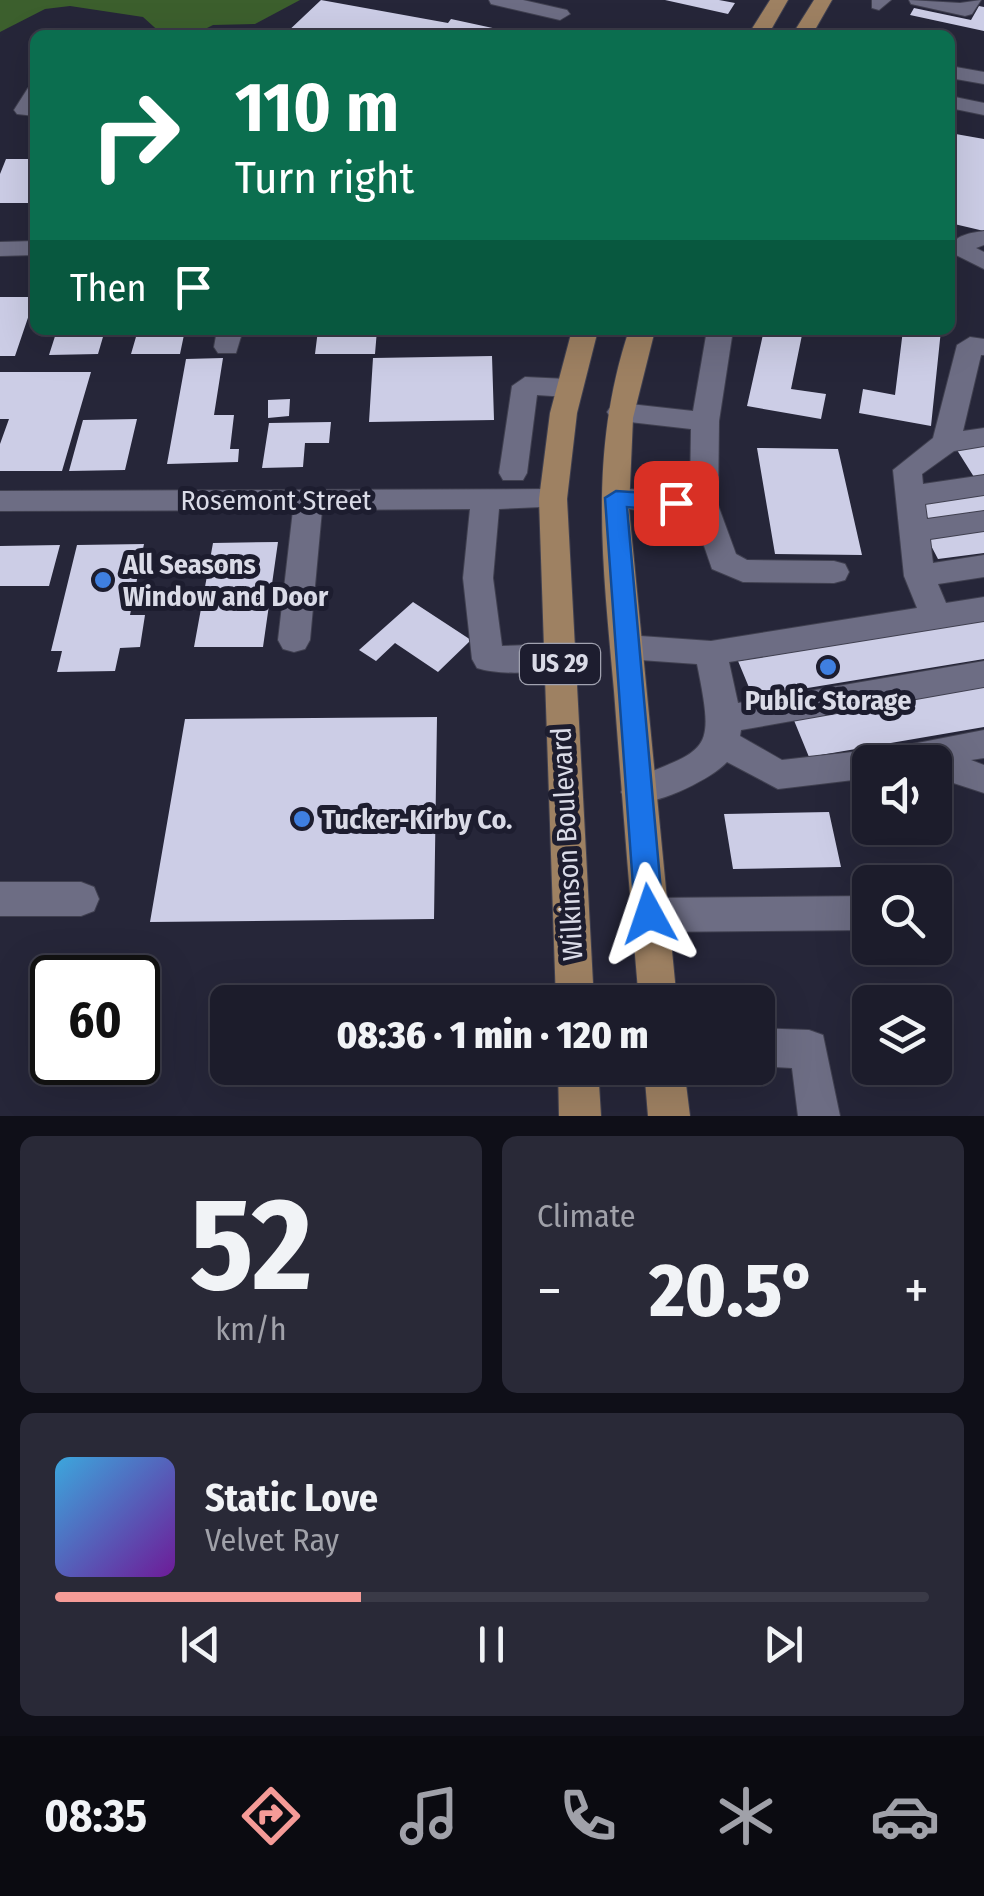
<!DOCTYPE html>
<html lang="en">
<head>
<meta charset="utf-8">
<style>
  :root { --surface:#1c1c2b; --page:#292937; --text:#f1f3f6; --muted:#a0a1a9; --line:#3a3a47; --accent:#f59b97 }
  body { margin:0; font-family:"Fira Sans Condensed",sans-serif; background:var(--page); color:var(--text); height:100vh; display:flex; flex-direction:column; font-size:38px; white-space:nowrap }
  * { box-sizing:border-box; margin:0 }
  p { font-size:32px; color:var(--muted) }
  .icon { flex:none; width:55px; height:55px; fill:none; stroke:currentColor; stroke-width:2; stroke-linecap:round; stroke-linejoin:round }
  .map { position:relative; height:1116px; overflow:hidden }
  .drawer { display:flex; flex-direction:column; gap:20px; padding:20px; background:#0f0f18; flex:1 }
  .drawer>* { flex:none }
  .banner { position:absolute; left:30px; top:30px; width:925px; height:305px; border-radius:15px; box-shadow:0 10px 40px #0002,0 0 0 2px var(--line); background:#0b6e4f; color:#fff; overflow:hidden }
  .fabs { position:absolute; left:852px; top:745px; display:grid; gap:20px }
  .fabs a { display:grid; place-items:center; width:100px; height:100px; border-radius:15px; background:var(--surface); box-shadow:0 10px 40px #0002,0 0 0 2px var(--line); font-size:50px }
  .speed { position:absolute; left:30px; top:955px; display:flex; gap:20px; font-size:50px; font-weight:700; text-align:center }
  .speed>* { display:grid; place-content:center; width:130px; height:130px; border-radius:50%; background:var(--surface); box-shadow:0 10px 40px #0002,0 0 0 2px var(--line); line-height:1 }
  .speed .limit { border:5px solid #111; border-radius:15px; background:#fff; color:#111 }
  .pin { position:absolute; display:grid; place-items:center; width:85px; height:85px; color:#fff; margin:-42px; border-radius:20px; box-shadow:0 5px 15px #0006 }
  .me { position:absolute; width:110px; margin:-55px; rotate:355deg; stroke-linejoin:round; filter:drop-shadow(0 0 8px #0008) }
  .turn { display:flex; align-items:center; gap:35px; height:210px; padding:0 40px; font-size:45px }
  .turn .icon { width:130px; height:130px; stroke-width:2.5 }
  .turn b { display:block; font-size:70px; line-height:85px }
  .then { display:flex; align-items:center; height:95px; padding:0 40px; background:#0003; gap:20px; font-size:38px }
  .big { font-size:75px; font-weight:800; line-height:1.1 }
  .drawer .tile { flex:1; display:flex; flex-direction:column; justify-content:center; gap:15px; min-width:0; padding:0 35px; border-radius:15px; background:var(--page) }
  .drawer .dial { align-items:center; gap:0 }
  .dial b { font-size:130px; line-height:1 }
  .song { display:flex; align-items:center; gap:30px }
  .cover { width:120px; height:120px; border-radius:15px; background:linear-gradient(135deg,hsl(200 70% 55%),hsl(280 70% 35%)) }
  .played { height:10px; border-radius:5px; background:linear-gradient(90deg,var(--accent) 35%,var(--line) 35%) }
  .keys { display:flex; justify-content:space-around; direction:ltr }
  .heat { display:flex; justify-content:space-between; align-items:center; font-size:55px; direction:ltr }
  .drawer .tiles { flex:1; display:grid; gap:20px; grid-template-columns:1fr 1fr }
  .tile:last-child { grid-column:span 2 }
  .trip { position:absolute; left:210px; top:985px; width:565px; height:100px; border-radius:15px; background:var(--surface); box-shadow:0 10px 40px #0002,0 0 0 2px var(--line); font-weight:800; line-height:100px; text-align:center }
  .menu { display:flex; height:160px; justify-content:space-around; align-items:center; background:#0b0b11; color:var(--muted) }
  .menu .icon { width:70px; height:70px }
  .menu .on { color:var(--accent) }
  .menu b { font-size:45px; color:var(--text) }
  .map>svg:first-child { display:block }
  .forest { fill:#3c5f2d }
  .building { fill:#cccde6 }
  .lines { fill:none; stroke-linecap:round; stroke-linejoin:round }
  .minor-casing { stroke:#404050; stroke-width:2 }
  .major-casing { stroke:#404050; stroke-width:2 }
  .minor { fill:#6d6d84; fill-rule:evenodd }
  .major { fill:#9e8162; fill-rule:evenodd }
  .route { fill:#1a73e8; stroke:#114b97; stroke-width:2.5 }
  .shop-dot { fill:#3f7fe0; stroke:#1d1d2f; stroke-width:4 }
  .labels { text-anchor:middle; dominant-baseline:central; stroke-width:10; stroke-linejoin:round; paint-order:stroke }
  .shield { fill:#1d1d2f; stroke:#a1a2b0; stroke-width:2.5 }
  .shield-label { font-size:25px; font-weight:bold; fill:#dadbe7 }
  .street-label { font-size:28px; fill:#dadbe7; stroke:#1d1d2f }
  .poi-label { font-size:28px; font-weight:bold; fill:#dadbe7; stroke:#1d1d2f; text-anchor:start }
</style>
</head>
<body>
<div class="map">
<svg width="984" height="1116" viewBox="0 0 984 1116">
  <rect width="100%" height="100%" fill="#262639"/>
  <!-- forest -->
  <path class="forest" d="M0 0H300L255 24 213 25 193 35H163L143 17 70 6 45 9 0 32Z"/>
  <!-- building -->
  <path class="building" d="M321 0 448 23 451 19 525 35H284Z
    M665 0H719L735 3 728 14Z
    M979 6 984 7V31L910 15 914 8 971 20Z
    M950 133 984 139V231L950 223Z
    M6 159H35V203H0V174Z
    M0 297H35L15 356H0Z
    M57 330H105L98 354 49 355Z
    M138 330H185L180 354H131Z
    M318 330H377L375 354H315Z
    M764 330H803L791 389 826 394 821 419 747 406Z
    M903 330H941L931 426 859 413 863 389 895 395Z
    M492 356 494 420 369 422 373 358Z
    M223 358 214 415H234L230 449H239L238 462 167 464 186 359Z
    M0 372H91L62 471H0V444L9 419H0Z
    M290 399 289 416 268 418V400Z
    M137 419 125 470 69 471 83 420Z
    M331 422 329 443H305L303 467 262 468 269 423Z
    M984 446V476L974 477 957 450Z
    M757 448 838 449 862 555 775 554Z
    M984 492V514L930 522 918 502Z
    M984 530V553L938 559 927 538Z
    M278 542 263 647H194L213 543Z
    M144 544 130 615H145L140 647 120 648 115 671 57 672 62 651H51L77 545Z
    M60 545 49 586H0V546Z
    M413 602 471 640 438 672 395 643 376 661 359 650Z
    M984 621V659L753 697 738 661Z
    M984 686V727L809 757 793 718Z
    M437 717 434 919 150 922 185 719Z
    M829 812 841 867 733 869 724 814Z"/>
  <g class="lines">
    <defs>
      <path id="minor" d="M489 0H523L567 10 570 14 560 20 491 4Z
        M872 0H891L879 10 872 8Z
        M909 0 960 3 981 0 972 14 965 16 911 4Z
        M950 66 984 72V84L950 78Z
        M35 86V116L17 114 14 110 28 88Z
        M950 96 984 103V115L950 108Z
        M984 231V245L976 248 984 252V269L950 252C951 235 970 233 984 231Z
        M35 241V255L0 256V242Z
        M217 330H243L236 353H218L214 347Z
        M707 330H733L719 421 718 505 736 554 747 560 834 561 845 564 849 572 845 580 834 583 743 582 712 569 693 514 616 508 606 505 602 498 606 491 616 488 690 494 691 429 621 421 611 418 607 412 611 406 621 403 693 411Z
        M970 337 984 339V355H981L963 431 984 428V446L954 451 922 474 923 484 984 475V495L925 504 927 519 984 511V531L930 539 933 563 984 555V577L938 584 946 603 984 597V621L729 662 738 703 984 661V687L741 730 740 736 782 760 870 750 882 754 886 762H870V778L778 789 727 762C711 780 648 810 626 802L621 792 626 782C708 747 716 757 697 664L626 659 615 656 610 647 615 638 626 635 711 641 917 608 904 576 893 470 933 438 957 345Z
        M525 377 567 379 580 388 567 397 537 395 527 473 523 480H503L499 473 512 386Z
        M553 489 563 492 567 499 563 506 499 509 493 578 502 646 559 644 570 647 575 656 570 665C545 673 502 676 477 668L472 659 463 578 470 509 322 510 310 640 305 649 294 652 283 649 278 640 293 510 0 511V491Z
        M984 730V758L971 760 984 765V793L935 777V762H900L897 756 902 746Z
        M0 882H81L94 887 99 899 94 911 81 916H0Z
        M870 896V930L649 932 636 927 630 915 636 903 649 898Z
        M758 1028 809 1030 823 1035 840 1116H798L792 1068 758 1066Z"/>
      <path id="major" d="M770 0H788L768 35H748Z
        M814 0H832L812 35H792Z
        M572 330H598L577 413 567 499 594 1002H556L539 499 550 413Z
        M629 330H655L633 418 629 509 677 1002H639C630 898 622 795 614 691 603 565 588 453 629 330Z
        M558 1068H598L601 1116H559Z
        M644 1068H684L690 1116H648Z"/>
    </defs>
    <!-- minor casing -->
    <use href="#minor" class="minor-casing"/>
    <!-- major casing -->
    <use href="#major" class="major-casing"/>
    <!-- minor -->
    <use href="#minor" class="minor"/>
    <!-- major -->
    <use href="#major" class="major"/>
  </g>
  <!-- route -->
  <path class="route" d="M616 491 676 495 687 503 676 511 627 507 663 914 659 924 649 927 639 924 635 914 605 498Z"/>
  <!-- markers -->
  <g class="shop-dot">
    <circle cx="103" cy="580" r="10"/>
    <circle cx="828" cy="667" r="10"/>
    <circle cx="302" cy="819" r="10"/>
  </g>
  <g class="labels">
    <!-- shield labels -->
    <rect class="shield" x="520" y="644" width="80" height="40" rx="8"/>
    <g class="shield-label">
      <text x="560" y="664">US 29</text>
    </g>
    <!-- street labels -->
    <g class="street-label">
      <text x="276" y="500">Rosemont Street</text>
      <text transform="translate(567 844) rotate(-93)">Wilkinson Boulevard</text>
    </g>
    <!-- poi labels -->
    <g class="poi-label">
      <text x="123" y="564">All Seasons<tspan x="123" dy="32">Window and Door</tspan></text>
      <text x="828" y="700" text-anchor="middle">Public Storage</text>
      <text x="322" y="819">Tucker-Kirby Co.</text>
    </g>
  </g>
</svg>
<div class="fabs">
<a><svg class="icon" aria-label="sound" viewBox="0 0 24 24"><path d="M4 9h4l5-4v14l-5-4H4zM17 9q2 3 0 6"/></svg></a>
<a><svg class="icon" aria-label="search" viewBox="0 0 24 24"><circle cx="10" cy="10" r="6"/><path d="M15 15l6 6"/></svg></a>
<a><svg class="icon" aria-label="layers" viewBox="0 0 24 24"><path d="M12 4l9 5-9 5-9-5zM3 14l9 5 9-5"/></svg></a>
</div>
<div class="speed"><div class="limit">60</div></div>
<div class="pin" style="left:676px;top:503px;background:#d93025"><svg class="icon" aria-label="arrive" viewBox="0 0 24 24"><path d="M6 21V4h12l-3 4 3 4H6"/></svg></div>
<svg class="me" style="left:649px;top:914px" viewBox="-20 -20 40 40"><path d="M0-17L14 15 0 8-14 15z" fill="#1a73e8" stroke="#fff" stroke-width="4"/></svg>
<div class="trip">08:36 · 1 min · 120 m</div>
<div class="banner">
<div class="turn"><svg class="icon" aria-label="right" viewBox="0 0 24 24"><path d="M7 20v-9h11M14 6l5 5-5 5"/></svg><div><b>110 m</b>Turn right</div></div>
<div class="then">Then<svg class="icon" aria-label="arrive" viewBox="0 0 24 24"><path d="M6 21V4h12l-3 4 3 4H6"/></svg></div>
</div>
</div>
<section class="drawer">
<div class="tiles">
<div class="tile dial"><b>52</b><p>km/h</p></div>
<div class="tile"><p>Climate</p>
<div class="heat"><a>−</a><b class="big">20.5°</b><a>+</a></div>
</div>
<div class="tile">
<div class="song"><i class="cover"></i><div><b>Static Love</b><p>Velvet Ray</p></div></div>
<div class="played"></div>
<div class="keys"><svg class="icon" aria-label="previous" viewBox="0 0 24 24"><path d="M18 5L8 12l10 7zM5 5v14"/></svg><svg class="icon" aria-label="pause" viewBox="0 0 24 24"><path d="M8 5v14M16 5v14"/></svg><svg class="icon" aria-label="next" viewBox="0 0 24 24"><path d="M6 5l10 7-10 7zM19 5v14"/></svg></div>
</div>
</div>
</section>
<nav class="menu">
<b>08:35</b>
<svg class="icon on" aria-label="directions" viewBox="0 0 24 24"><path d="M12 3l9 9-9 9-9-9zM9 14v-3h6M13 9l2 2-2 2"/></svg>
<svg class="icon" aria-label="music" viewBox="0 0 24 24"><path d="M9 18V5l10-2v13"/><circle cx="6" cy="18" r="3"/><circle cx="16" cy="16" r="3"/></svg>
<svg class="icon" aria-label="phone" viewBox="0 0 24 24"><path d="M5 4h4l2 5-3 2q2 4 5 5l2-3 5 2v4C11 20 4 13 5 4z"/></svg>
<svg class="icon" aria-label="climate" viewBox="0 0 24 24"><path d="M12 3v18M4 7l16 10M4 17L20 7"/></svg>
<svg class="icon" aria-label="car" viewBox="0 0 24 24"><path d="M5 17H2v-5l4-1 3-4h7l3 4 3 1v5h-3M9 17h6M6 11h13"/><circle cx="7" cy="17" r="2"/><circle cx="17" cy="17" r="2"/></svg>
</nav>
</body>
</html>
